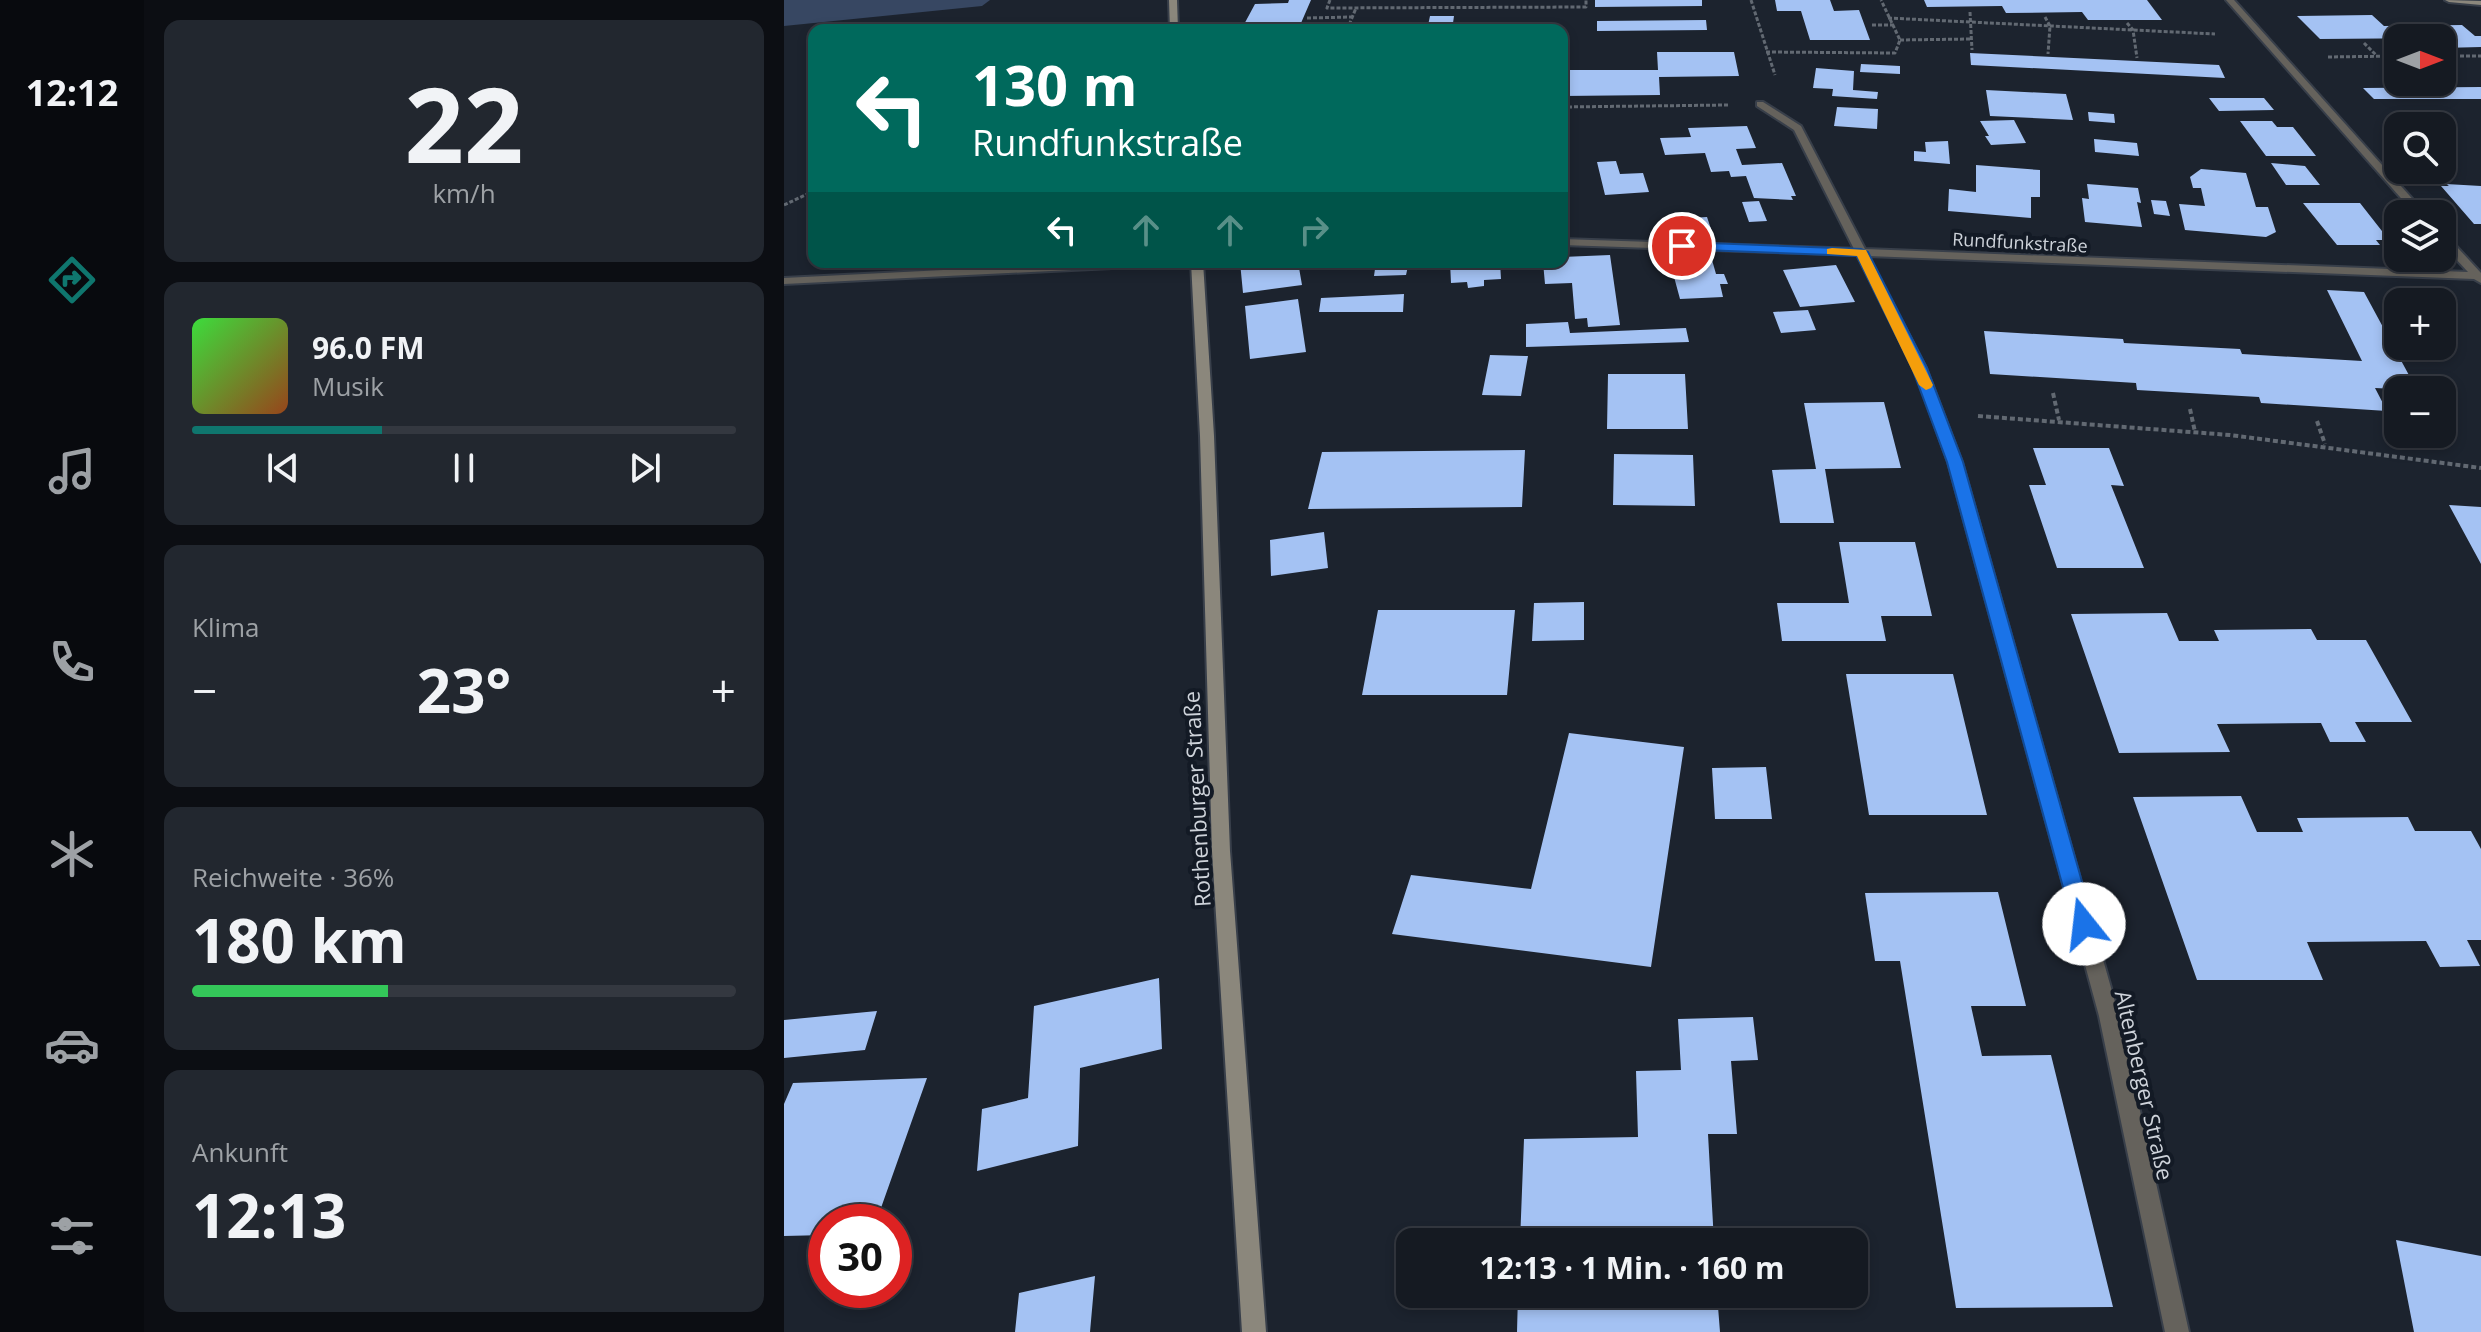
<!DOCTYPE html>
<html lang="de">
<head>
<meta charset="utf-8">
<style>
  :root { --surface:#151a22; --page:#22272f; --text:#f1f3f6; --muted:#9da1a5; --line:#343840; --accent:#0f766e }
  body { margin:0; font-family:"Open Sans",sans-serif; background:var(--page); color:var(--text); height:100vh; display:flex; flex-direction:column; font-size:30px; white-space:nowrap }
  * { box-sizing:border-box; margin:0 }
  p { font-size:26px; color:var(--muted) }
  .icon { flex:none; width:44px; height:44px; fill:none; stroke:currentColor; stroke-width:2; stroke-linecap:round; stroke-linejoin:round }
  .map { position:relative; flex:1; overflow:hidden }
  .sheet { display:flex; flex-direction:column; gap:20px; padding:20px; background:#0c0e13; width:640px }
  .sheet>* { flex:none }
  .hud { position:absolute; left:24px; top:24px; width:760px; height:244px; border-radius:16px; box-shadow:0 4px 12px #0003,0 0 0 2px var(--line); background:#00695c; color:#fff; overflow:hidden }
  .needle { width:52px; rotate:90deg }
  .fabs { position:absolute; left:1600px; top:24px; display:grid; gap:16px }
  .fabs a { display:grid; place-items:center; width:72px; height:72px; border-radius:16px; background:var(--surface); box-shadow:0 4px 12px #0003,0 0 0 2px var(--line); font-size:40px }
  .speed { position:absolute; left:24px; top:1204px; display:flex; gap:16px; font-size:40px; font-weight:700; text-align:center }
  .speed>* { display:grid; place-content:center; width:104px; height:104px; border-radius:50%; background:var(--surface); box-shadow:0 4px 12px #0003,0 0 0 2px var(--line); line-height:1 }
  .speed .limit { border:12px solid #d22; background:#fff; color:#111 }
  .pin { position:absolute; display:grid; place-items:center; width:68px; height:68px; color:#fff; margin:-34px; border:4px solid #fff; border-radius:50%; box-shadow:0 2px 8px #0007 }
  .me { position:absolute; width:88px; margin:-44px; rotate:344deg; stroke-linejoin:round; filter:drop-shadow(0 0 6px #0008) }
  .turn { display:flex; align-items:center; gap:28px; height:168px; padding:0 32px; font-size:36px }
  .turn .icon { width:104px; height:104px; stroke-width:2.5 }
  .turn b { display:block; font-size:56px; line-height:68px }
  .lanes { display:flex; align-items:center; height:76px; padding:0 32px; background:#0003; justify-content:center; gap:40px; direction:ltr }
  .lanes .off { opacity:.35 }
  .big { font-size:60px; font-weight:700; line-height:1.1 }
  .sheet .widget { flex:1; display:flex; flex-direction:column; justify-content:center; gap:12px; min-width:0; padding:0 28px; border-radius:16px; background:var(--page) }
  .sheet .dial { align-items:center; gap:0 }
  .dial b { font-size:104px; line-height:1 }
  .song { display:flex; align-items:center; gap:24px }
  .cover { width:96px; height:96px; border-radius:12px; background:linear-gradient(135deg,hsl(120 70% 55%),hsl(20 70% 35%)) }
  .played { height:8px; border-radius:4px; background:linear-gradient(90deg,var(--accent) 35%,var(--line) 35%) }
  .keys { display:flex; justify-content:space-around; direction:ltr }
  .heat { display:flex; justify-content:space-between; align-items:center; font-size:44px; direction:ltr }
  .charge { height:12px; border-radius:6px; background:linear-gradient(90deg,#34c759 36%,var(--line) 0) }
  .trip { position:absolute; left:612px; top:1228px; width:472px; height:80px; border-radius:16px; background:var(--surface); box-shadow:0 4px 12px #0003,0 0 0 2px var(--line); font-weight:700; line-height:80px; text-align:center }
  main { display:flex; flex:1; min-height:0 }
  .tabs { display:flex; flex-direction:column; width:144px; justify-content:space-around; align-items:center; background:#080a0e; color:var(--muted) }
  .tabs .icon { width:56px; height:56px }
  .tabs .selected { color:var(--accent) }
  .tabs b { font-size:36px; color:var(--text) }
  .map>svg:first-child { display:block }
  .green { fill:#374762 }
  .building { fill:#a4c2f3 }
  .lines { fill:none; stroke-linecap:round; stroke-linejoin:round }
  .lane-casing { stroke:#383f4a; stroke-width:4 }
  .street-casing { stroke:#383f4a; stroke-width:4 }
  .secondary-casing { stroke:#383f4a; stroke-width:4 }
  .path-far1 { stroke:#626972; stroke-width:3; stroke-dasharray:4 2; stroke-linecap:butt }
  .path { stroke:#626972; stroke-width:4; stroke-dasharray:5 3; stroke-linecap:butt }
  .lane { fill:#65625c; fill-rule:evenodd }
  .street { fill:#65625c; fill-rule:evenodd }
  .secondary { fill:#8b877c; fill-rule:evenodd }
  .route { fill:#1a73e8; stroke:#114b97; stroke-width:2 }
  .slow { fill:#f59e0b }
  .labels { text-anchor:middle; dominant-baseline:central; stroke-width:8; stroke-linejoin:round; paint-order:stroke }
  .far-street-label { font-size:18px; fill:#ced3da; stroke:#131a25 }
  .street-label { font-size:22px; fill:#ced3da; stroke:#131a25 }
</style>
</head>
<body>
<main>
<nav class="tabs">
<b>12:12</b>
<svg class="icon selected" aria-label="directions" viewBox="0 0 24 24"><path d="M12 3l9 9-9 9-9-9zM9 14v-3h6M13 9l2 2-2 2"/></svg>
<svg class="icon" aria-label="music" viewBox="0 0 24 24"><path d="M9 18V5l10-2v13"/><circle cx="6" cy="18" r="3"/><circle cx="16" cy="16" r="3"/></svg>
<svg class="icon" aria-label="phone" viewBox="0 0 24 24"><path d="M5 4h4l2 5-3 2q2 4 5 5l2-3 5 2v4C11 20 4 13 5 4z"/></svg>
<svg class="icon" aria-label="climate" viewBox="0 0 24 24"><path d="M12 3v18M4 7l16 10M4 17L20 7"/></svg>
<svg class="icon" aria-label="car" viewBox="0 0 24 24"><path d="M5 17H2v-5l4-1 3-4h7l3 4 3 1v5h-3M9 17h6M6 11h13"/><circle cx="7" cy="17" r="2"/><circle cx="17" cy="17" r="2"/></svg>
<svg class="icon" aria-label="filters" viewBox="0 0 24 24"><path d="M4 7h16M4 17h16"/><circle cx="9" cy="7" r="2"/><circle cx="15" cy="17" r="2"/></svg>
</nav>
<section class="sheet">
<div class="widget dial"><b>22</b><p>km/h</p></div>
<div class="widget">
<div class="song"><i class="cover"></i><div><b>96.0 FM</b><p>Musik</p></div></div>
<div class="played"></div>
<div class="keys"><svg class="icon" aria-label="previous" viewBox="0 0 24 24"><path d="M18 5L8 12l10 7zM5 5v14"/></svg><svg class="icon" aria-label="pause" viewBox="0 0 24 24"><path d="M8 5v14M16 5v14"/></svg><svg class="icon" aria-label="next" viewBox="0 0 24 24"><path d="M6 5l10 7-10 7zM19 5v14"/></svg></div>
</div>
<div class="widget"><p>Klima</p>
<div class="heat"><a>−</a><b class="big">23°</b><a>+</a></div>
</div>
<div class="widget"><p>Reichweite · 36%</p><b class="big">180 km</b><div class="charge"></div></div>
<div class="widget"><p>Ankunft</p><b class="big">12:13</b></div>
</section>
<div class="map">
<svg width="1697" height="1332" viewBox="0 0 1697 1332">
  <rect width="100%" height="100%" fill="#1c232e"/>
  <!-- green -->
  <path class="green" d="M0 0H206L198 6 0 26Z"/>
  <!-- building -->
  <path class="building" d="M505 0H527L514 30H457L471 4 504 3Z
    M811 0H918V6L811 7Z
    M991 0H1046L1050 11 1075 10 1086 40H1026L1017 11H993Z
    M1140 0H1363L1378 20H1304L1298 12 1222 13 1218 6 1143 7Z
    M1588 15 1600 26 1678 25 1691 36H1697V47L1658 48V38L1536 39 1513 16Z
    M646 16H670L668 30H643Z
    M922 20 923 30 813 31V21Z
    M873 52H950L955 76 875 77 876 95 778 96V70H874Z
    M1186 53 1435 65 1441 78 1187 65Z
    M1077 64 1116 66V74L1076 72Z
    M1032 68 1070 71 1069 90 1094 92 1093 99 1048 96 1049 89 1029 88Z
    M1697 87V99H1590L1579 88Z
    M1202 90 1282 94 1289 120 1206 116Z
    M1425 98H1480L1490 110 1435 111Z
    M1053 107 1094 109 1093 129 1050 126Z
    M1304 112 1330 114 1331 123 1305 121Z
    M1230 120 1242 143 1207 145 1201 136H1205L1196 121Z
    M1456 121H1488L1493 127H1509L1532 156H1482Z
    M963 126 972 148 952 149 958 165 998 163 1012 196H1007L1009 200 970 198 962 176 947 177 945 171 927 172 921 153 881 155 876 138 907 137 904 128Z
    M1310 139 1353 143 1355 156 1311 152Z
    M1164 141 1166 164 1130 161V151L1142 152 1141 142Z
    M832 161 836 174 859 173 865 192 821 195 813 162Z
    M1487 163 1521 166 1536 185H1502Z
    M1192 165 1256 170V197H1247V218L1164 211 1165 189 1192 192Z
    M1417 169 1462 173 1472 207H1484L1492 232 1482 237 1401 230 1395 204 1421 206 1417 188H1409L1406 177Z
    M1303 184 1354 188 1357 203 1353 202 1358 227 1301 222 1298 198 1305 199Z
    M1662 184 1697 186V224H1690L1657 186H1665Z
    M1367 200 1382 201 1386 216 1370 214Z
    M975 201 983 221 965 222 958 202Z
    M1519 203H1576L1605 240H1592L1596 245H1553Z
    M923 217 928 232 894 234 889 219Z
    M826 255 836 325 804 327 803 318 791 319 788 283 761 284 759 262H778V257Z
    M928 260 932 274H940L944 284H936L939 297 896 299 886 262Z
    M456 262H514L518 285 459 293Z
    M592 262H625L622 275 590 276Z
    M666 262H716L717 279 700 280V286L684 288 683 282 667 283Z
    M1052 265 1071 302 1016 307 999 270Z
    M1543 290 1580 292 1633 390 1591 388 1603 411 1477 403 1475 397 1353 390 1352 383 1206 374 1200 331 1339 339 1340 343 1456 349 1458 354 1578 361Z
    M620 294 619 312H535L537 298Z
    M514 299 522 352 466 359 461 306Z
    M1024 310 1032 330 997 333 989 312Z
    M784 322 786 333 902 328 905 342 742 347V324Z
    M706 355 744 356 737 396 698 395Z
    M824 374H901L904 429H823Z
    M1100 402 1117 468 1041 469 1050 523H996L988 470 1032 469 1020 403Z
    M1249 448H1325L1340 486 1327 485 1360 568H1273L1245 485H1262Z
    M741 450 738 507 524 509 538 452Z
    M830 454 909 455 911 506 829 505Z
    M1665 505 1697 507V564Z
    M540 532 544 568 487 576 486 540Z
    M1055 542H1131L1148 616H1097L1102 641H998L993 603H1065Z
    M800 602V640L748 641 750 603Z
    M594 610H731L723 695H578Z
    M1383 613 1395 641H1435L1430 630 1527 629 1533 640H1582L1628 722H1571L1582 742H1546L1537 723 1433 724 1446 752 1335 753 1287 614Z
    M1062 674H1169L1203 815H1085Z
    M785 733 900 747 867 967 608 934 627 875 747 889Z
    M982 767 988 819H931L928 768Z
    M1457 796 1473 832H1519L1513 818 1624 817 1631 831H1687L1697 849V940H1683L1696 966 1656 967 1642 941 1523 942 1539 980H1413L1349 797Z
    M1214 892 1242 1006H1187L1198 1056 1267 1055 1329 1307 1172 1308 1116 961H1091L1081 893Z
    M375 978 378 1049 296 1068 294 1146 193 1171 198 1109 244 1098 250 1006Z
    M93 1011 81 1050 0 1058V1020Z
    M969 1017 974 1060 947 1061 953 1134H924L930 1242H736L740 1139 854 1137 852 1071 897 1070 894 1019Z
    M143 1078 92 1222H42V1235L0 1236V1104L9 1083Z
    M1612 1240 1697 1256V1332H1630Z
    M311 1276 306 1332H231L235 1293Z
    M734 1294H933L936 1332H733Z"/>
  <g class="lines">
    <defs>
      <path id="lane" d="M778 239 1077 249 1083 252 1077 255 778 245Z
        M320 262H395L389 265 0 284V278Z"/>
      <path id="street" d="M1442 0H1450L1642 214H1631Z
        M973 102H979L1017 126 1081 249 1684 272 1658 244V234L1662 235 1697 273V283L1690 279 1084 256 1142 368 1178 462 1335 1016 1405 1332H1381L1315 1016 1164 462 1130 368 1010 130 973 106Z"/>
      <path id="secondary" d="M385 0H393L394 30H386Z
        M1661 0 1697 1V5L1665 2Z
        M407 262H419L430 436 446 851 482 1332H458L428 851 416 436Z"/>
    </defs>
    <!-- lane casing -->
    <use href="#lane" class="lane-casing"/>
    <!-- street casing -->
    <use href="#street" class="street-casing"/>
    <!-- secondary casing -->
    <use href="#secondary" class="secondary-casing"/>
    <!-- path-far1 -->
    <path class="path-far1" d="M546 0 543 8 802 7V0
      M967 0 991 75
      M1186 12 1188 50
      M1261 17 1266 26 1264 54
      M523 18 568 17
      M1104 18 1431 34
      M1343 23 1349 30 1353 58
      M1088 25H1110
      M338 30 354 26
      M563 30 572 8
      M1116 40 1187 39
      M1580 43 1593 56
      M982 52 1111 53 1116 40 1097 0
      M1658 56H1697
      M1544 57 1614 56
      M778 107 944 105
      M0 205 30 191"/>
    <!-- path -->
    <path class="path" d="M1269 393 1275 420
      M1406 409 1411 432
      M1194 416 1446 435 1697 468
      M1533 421 1541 444"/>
    <!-- lane -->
    <use href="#lane" class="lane"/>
    <!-- street -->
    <use href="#street" class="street"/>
    <!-- secondary -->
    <use href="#secondary" class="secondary"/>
  </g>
  <!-- route -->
  <path class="route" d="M898 242 1077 249 1084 252 1143 368 1179 462 1310 924 1307 930 1300 933 1292 930 1289 924 1163 462 1128 368 1073 256 893 249 891 246Z"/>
  <!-- slow -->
  <path class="slow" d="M1048 248 1082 250 1149 385 1147 388 1142 390 1135 385 1073 256 1043 254V249Z"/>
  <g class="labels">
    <!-- far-street labels -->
    <g class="far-street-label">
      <text transform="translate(1236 242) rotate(3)">Rundfunkstraße</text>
    </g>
    <!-- street labels -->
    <g class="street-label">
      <text transform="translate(412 799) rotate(-93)">Rothenburger Straße</text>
      <text transform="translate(1361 1085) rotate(77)">Altenberger Straße</text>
    </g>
  </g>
</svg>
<div class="fabs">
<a><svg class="needle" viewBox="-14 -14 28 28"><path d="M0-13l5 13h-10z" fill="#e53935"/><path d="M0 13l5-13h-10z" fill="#9da1a5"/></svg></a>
<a><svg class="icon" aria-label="search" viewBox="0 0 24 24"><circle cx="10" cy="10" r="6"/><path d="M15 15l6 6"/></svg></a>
<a><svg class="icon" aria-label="layers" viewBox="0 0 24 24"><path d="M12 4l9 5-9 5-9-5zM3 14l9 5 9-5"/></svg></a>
<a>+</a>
<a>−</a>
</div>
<div class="speed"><div class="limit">30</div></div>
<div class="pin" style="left:898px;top:246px;background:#d93025"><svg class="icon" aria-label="arrive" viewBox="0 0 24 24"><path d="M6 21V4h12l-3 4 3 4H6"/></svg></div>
<svg class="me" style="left:1300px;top:924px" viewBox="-20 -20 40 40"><circle r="19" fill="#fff"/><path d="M0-13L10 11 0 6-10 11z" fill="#1a73e8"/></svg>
<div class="trip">12:13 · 1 Min. · 160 m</div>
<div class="hud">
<div class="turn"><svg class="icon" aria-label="left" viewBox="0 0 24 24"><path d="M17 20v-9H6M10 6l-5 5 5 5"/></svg><div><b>130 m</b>Rundfunkstraße</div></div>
<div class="lanes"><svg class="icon" aria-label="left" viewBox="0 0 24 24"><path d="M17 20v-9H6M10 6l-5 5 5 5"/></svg><svg class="icon off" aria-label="ahead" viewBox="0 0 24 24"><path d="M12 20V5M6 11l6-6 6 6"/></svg><svg class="icon off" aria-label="ahead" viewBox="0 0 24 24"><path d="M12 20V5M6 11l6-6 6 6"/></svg><svg class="icon off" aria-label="right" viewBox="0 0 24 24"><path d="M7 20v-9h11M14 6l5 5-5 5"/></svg></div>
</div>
</div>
</main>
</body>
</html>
